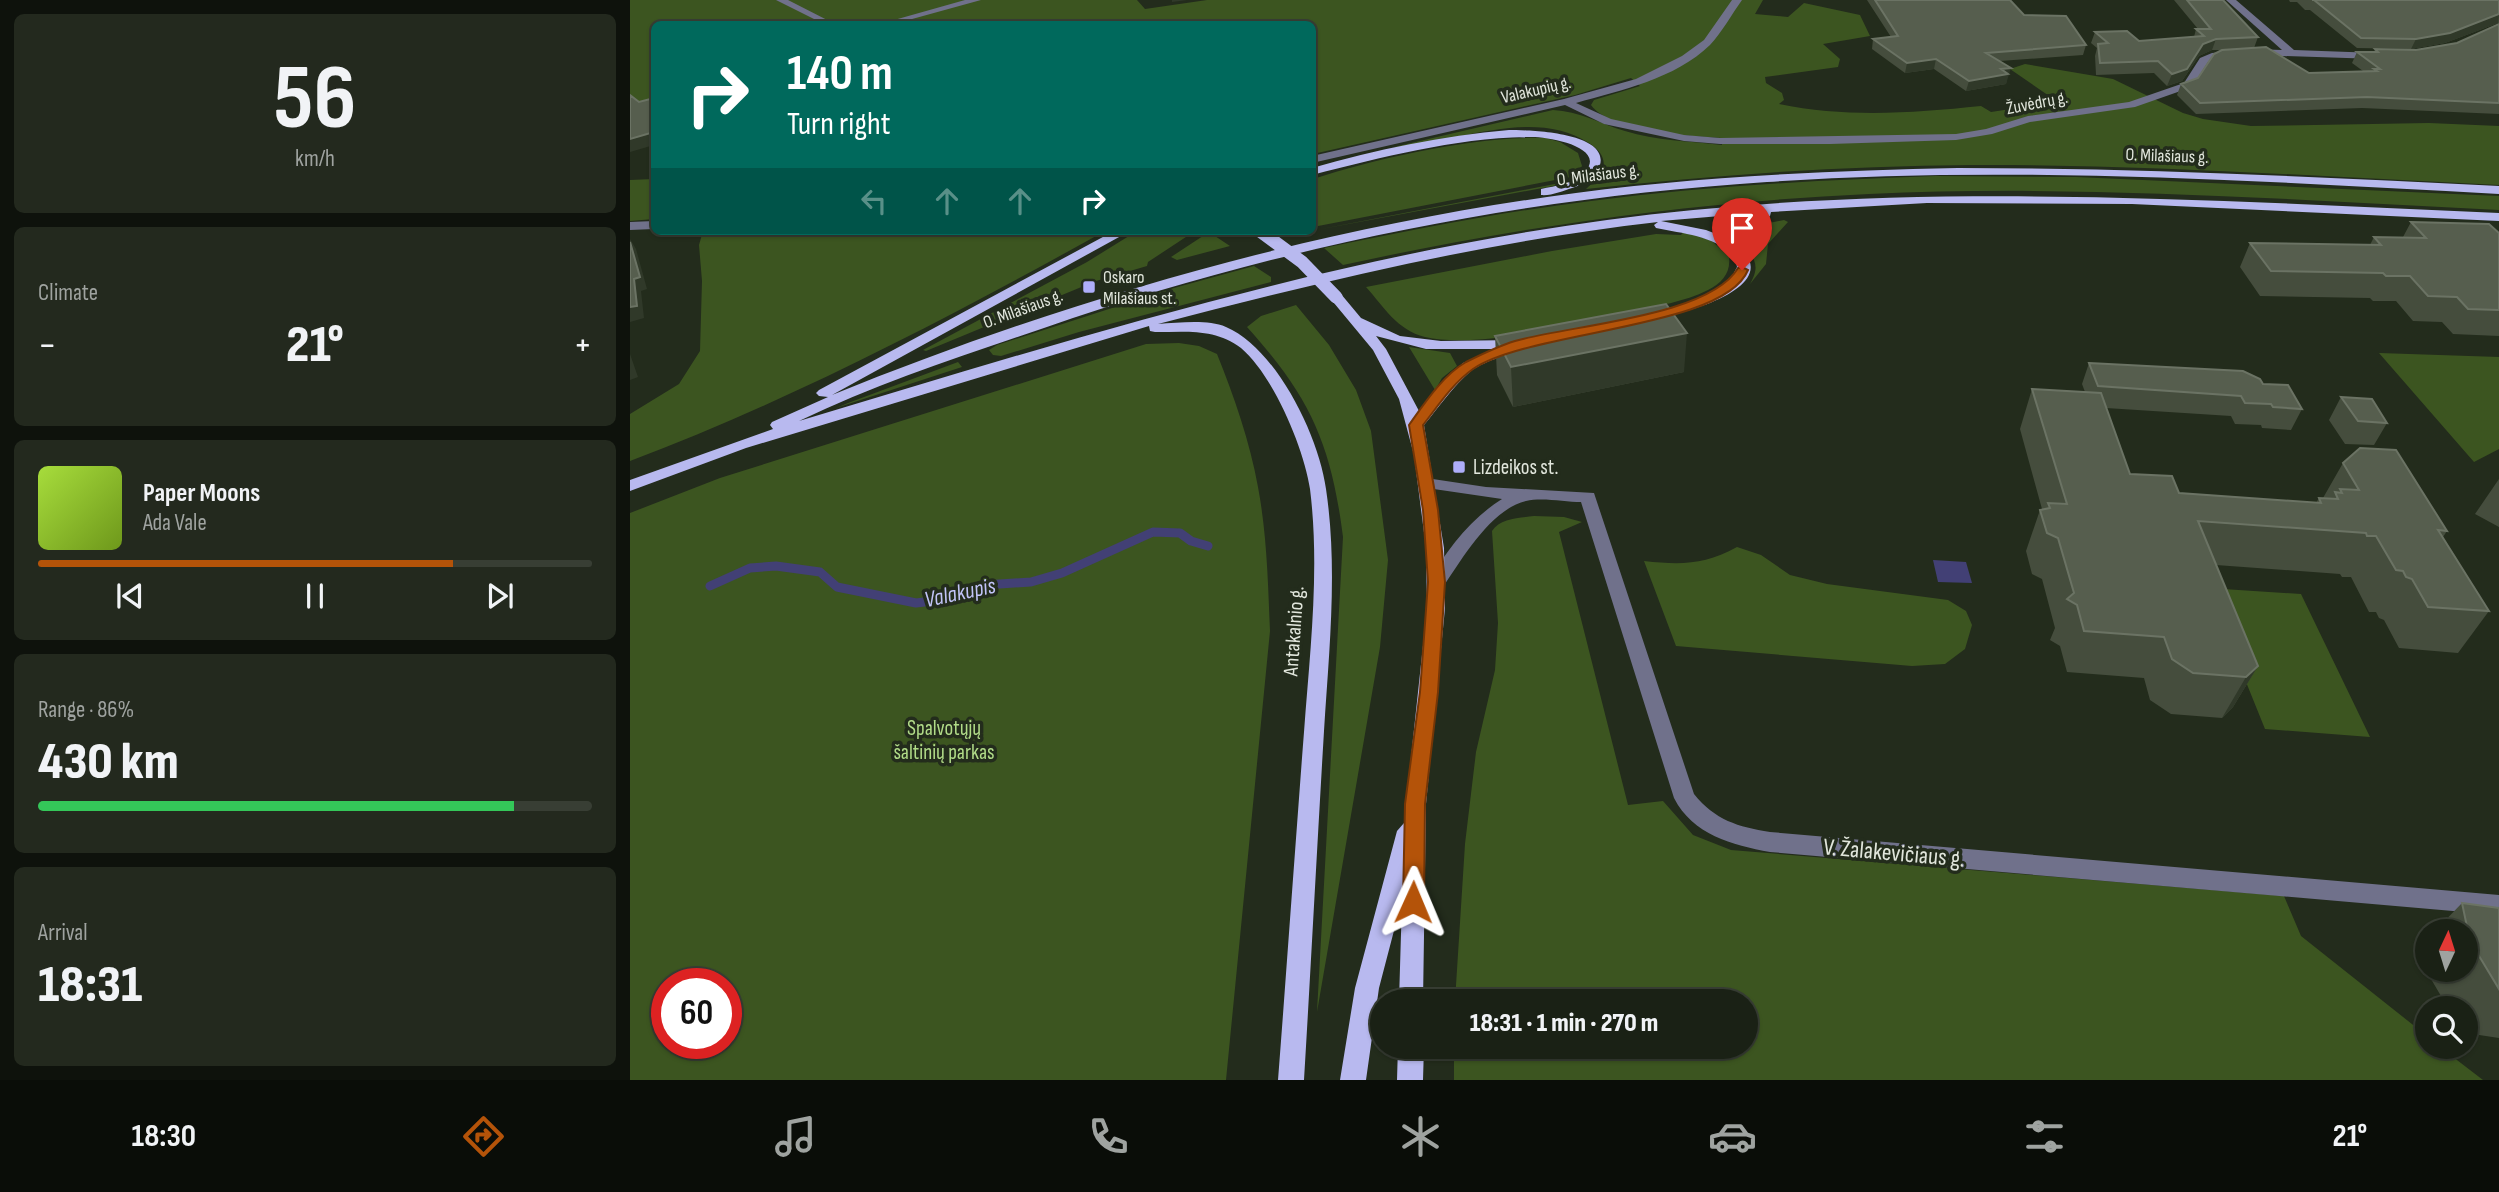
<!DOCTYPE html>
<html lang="en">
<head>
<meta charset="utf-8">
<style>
  :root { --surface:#1a2115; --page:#23291e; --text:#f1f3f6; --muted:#9fa3a0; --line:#383e34; --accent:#b45309 }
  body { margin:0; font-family:"Sofia Sans Condensed",sans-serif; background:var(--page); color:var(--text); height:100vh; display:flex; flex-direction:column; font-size:26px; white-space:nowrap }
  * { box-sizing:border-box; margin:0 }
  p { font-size:23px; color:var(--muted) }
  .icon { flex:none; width:38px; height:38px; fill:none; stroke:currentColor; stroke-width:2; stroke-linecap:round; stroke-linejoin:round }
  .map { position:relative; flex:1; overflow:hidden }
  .sheet { display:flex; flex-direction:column; gap:14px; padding:14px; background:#0e120c; width:630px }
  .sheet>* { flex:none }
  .guide { position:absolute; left:21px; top:21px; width:665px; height:214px; border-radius:10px; box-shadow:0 2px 5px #0004,0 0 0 2px var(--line); background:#00695c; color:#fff; overflow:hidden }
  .needle { width:46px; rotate:4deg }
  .buttons { position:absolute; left:1785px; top:919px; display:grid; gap:14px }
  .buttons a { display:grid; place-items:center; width:63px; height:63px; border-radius:50%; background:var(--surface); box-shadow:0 2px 5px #0004,0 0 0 2px var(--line); font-size:35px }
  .speed { position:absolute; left:21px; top:968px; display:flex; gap:14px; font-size:35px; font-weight:700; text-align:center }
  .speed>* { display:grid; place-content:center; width:91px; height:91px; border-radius:50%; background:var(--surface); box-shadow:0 2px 5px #0004,0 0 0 2px var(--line); line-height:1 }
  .speed .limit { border:10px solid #d22; background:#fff; color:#111 }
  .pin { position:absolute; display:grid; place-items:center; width:60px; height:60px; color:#fff; margin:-72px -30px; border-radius:50% 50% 50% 0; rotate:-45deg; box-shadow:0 0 7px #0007 }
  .pin .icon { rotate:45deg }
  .me { position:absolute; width:77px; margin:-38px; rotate:1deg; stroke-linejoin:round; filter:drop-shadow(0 0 5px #0008) }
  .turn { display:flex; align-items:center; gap:24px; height:147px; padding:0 21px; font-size:32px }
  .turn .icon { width:91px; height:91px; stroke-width:2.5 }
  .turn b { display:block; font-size:49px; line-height:60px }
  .lanes { display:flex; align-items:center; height:66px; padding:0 21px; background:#0003; justify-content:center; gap:35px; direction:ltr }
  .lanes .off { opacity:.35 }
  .big { font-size:52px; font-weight:800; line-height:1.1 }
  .sheet .tile { flex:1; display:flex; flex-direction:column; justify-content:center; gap:10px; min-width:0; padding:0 24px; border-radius:10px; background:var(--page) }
  .sheet .dial { align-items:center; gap:0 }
  .dial b { font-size:91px; line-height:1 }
  .song { display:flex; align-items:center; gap:21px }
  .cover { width:84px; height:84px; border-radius:10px; background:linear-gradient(135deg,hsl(80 70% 55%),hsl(80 70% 35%)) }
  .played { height:7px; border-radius:4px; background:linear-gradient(90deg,var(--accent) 75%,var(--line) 75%) }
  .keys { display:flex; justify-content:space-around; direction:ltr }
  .heat { display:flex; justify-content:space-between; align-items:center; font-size:38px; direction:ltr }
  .charge { height:10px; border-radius:5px; background:linear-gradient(90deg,#34c759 86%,var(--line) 0) }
  .trip { position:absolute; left:740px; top:989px; width:388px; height:70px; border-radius:35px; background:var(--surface); box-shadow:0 2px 5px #0004,0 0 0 2px var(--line); font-weight:800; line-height:70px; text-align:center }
  .tab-bar { display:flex; height:112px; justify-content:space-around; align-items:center; background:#0a0d08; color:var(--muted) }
  .tab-bar .icon { width:49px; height:49px }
  .tab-bar .on { color:var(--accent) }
  .tab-bar b { font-size:32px; color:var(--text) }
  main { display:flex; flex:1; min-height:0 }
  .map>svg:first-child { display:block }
  .green { fill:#3c5520; fill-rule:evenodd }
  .water { fill:#424075 }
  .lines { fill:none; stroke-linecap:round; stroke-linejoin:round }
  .stream { stroke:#424075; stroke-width:9 }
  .minor { fill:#70718b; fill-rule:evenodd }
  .major { fill:#b8b9ef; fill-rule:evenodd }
  .major-bridge { stroke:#b8b9ef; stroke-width:13 }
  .wall { fill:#454d3d }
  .shaded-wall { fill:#303929 }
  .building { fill:#565e4e; stroke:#6b7364; stroke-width:2 }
  .route { fill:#b45309; stroke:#753606; stroke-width:2 }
  .poi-dot { fill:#aeaefa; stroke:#232c1c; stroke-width:2.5 }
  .labels { text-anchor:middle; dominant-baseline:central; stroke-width:7; stroke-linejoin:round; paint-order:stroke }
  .far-street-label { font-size:18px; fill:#e1e6dc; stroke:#232c1c }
  .far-poi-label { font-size:18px; fill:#e1e6dc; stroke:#232c1c; text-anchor:start }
  .poi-label { font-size:21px; fill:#e1e6dc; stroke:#232c1c; text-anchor:start }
  .street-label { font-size:21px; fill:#e1e6dc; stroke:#232c1c }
  .park-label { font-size:21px; fill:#b1dc88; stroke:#232c1c }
  .water-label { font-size:23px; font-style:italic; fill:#c2c4f7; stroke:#232c1c }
  .near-street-label { font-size:24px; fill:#e1e6dc; stroke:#232c1c }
</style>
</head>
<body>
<main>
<section class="sheet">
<div class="tile dial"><b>56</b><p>km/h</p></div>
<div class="tile"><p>Climate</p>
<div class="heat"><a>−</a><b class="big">21°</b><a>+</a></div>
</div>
<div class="tile">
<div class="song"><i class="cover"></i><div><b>Paper Moons</b><p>Ada Vale</p></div></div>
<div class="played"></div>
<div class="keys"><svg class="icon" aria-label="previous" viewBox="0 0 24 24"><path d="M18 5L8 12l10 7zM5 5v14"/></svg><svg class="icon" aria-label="pause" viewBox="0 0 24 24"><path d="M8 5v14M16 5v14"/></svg><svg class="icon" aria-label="next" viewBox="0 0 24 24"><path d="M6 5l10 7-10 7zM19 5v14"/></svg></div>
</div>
<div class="tile"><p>Range · 86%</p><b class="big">430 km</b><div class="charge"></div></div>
<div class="tile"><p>Arrival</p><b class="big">18:31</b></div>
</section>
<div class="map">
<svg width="1869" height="1080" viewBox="0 0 1869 1080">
  <rect width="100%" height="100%" fill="#232c1c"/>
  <!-- green -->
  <path class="green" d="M0 0H507L515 9 577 0H1133L1125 14 1158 17 1174 3 1230 15 1240 36 1193 44 1210 59 1208 67 1135 77 1136 83 1152 93 1154 100 1149 104C1217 118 1283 113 1351 106L1361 112 1428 102 1380 69 1395 64 1483 79 1553 113 1573 119 1621 126 1799 123 1869 126V185C1693 177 1517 164 1341 165 1212 166 1083 175 956 189L972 174C977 159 971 151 959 143 902 106 825 144 764 147L923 110C949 111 971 124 995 131 1026 141 1060 141 1092 145L1091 138C1060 136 980 132 961 105L964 100 1010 86 1001 78 945 95 683 154 682 24H24V105L0 107Z
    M915 138 930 142 948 153 952 166 946 176 683 227V179C748 158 846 136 915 138Z
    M1306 176 1446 177 1869 196V210C1660 200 1448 184 1239 194 1061 202 887 227 713 265L694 248C782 230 871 212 961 201 1076 186 1191 180 1306 176Z
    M24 179V219L0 221V180Z
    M935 182 923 186 686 230Z
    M1154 220 1158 222 1138 244 1136 264 1120 284C1136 257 1112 255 1114 233L1125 223 1129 225Z
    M73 231H475C324 315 162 400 0 461V414L49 384 70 351 72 281 69 245Z
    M507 231H565L518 262 517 266 466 281 296 351 293 350 457 262Z
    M1054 231 1082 241 1099 257C1101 273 1092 283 1078 290 1054 302 1027 306 1001 311 947 324 848 349 795 337 767 330 754 307 736 287L922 251 1026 234 1051 235Z
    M579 232 600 246 547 260 541 257Z
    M624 266 641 277V282L449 332 371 356 363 355 359 350 367 345 544 288Z
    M666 305 699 345 726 390 741 431 758 560 750 647 687 1012 713 537C701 443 680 397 617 327L631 316Z
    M549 343 569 346 587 354C604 396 620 442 628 487 637 535 638 583 640 631L596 1080H0V513L90 478 516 344ZM37 984H96V1043H37Z
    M779 347 820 353 827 366 812 378 805 390Z
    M1749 353 1869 357V449L1844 462Z
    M328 362 332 367 206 408 218 403Z
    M904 516 934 517 952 522 929 532 998 805 1033 801 1063 835 1101 850 1654 896 1671 936 1797 1036V1046L1810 1047 1853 1080H824V1047L1116 1046V1001H825L835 844 846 752 865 670 868 623 862 531C870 518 890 518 904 516Z
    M1107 547 1131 555 1160 575 1197 584 1318 600 1336 611 1342 625 1335 649 1315 664 1282 666 1046 646 1014 561C1051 565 1074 565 1107 547Z
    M1578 588 1671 594 1740 737 1635 729Z"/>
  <!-- water -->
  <path class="water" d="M1303 560 1336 562 1342 583 1308 582Z"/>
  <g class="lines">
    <!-- stream -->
    <path class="stream" d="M80 586 120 568 146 566 190 572 207 587 286 603 328 598 355 585 401 582 432 573 523 532 550 533 561 541 578 546"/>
    <!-- minor -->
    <path class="minor" d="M146 0H158L205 24H194Z
      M335 0H351L264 24H250Z
      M1102 0H1112C1102 14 1092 32 1080 45 1045 79 991 90 946 103L981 119 1054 135 1090 138 1326 134 1356 129 1398 116 1499 102 1554 83 1570 58 1582 53 1622 49 1652 50 1596 0H1606L1664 50 1747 53 1752 56 1747 59 1622 55 1588 58 1578 62 1562 87 1505 107 1400 122 1362 134 1326 140 1200 144H1090L1054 141 974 124 935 105 682 163V156L934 99 1006 79 1052 56 1074 40Z
      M24 221V229L0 230V222Z
      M796 478 856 487 964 493 1064 794C1085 820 1108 827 1140 832L1869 895V915L1140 852C1102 845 1063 835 1044 798L951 502C935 502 912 497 896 501 861 509 832 559 813 587H801L798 582C817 550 840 519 872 499L790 487 788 483 790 479Z"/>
    <!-- major -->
    <path class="major" d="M879 130C898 130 979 132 970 165 967 178 954 184 942 188 933 191 921 196 911 195V189C925 186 945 183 955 172 978 146 914 136 900 137 825 138 754 157 682 175V168C747 149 812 136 879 130Z
      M1328 168C1509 168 1689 177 1869 186V194C1626 181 1381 165 1137 182 890 198 648 247 414 328 331 356 248 383 169 421 435 341 701 257 977 220 1273 180 1572 200 1869 213V221L1502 204 1297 203 1141 212 1140 216C1123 223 1112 228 1111 248 1154 291 1042 316 1018 321L1013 320V314C1046 306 1092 300 1107 267L1105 257C1083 235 1054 234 1026 228L1024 225 1028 222C859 241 693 281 528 324 549 323 577 319 596 327 647 349 689 437 696 489 708 569 699 651 694 731 687 848 681 964 674 1080H648C657 964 665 848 674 732 680 651 690 569 680 489 674 448 643 375 611 348 585 328 556 332 525 332L520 331 519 326 116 448 0 491V480L143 429 140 425 142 422 198 397 189 396 186 393 189 390 484 231H500L202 395C431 302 672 232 917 197 1053 177 1191 171 1328 168ZM1126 213 1108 222 1099 239 1076 230 1031 221Z
      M706 293 711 294 731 318 770 336 811 341 887 340 894 344C881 356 857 359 841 371 823 386 809 407 794 425L814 548 815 608 796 804 793 1001H769L772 900 749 988 736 1080H710L725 988 767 831 774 823 797 608 796 548 784 455 769 399 743 350 699 297ZM746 336 796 349H866L833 363 812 383 789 411 756 349Z
      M768 1046H794L793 1080H767Z"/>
    <!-- major-bridge -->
    <path class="major-bridge" d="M630 231 672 262 706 297"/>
  </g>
  <!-- wall -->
  <path class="wall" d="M1237 0H1380L1394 15 1456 45 1453 55 1370 61 1378 78H1377L1376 84 1336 91 1304 69 1275 73 1242 49 1243 39 1261 37Z
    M1544 0H1593L1628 37 1624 48 1679 73 1733 71 1722 63 1727 52H1744L1745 49 1786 50 1827 43 1869 24V114L1732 108 1566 114 1547 95 1551 84 1568 78 1599 50H1582L1569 56 1552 81 1537 86 1524 73 1466 75 1465 56 1467 48 1461 43 1465 32 1509 41 1564 37 1566 29H1568Z
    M1659 0H1869V23H1868L1815 43 1781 49 1727 48 1680 10H1675L1667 2H1660Z
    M1781 222 1869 233V336L1823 334 1812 322 1783 321 1766 301H1743L1740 298 1630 296 1610 267 1620 243 1740 245 1744 237H1773Z
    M865 336 1054 372 883 407 867 375Z
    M1459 363 1633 384 1672 409 1661 430 1632 428 1631 425 1605 424 1601 416 1476 408 1500 474 1549 493 1686 503 1689 498H1693L1713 463 1817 531 1813 537 1859 611 1828 653 1769 648 1754 620 1749 618 1746 612H1739L1721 577H1712L1710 574 1586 565 1628 666 1603 707 1592 718 1541 714 1520 700 1514 678 1437 672 1430 646 1420 640 1425 628 1412 579 1402 574 1396 551 1410 510 1412 509 1390 429 1402 389 1455 392 1452 384Z
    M1711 397 1757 423 1744 445 1715 444 1699 420Z
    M1869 479V527L1845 514Z
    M1832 903 1869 908V1038L1836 1033V1008H1818L1801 979 1800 970H1836V931H1805Z
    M1797 939V957L1794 942Z"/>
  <!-- shaded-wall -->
  <path class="shaded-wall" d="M542 0H557L542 2Z
    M1869 14 1868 23 1815 43 1781 49 1786 39Z
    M1586 39 1582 50 1569 56 1552 81 1537 86 1542 74 1573 44Z
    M1306 59 1304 69 1275 73 1277 63Z
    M1381 68 1376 84 1336 91 1339 81 1371 69Z
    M24 132V145L0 152V139Z
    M0 239 6 249 17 289 11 291 14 318 0 322Z
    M1057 333 1054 372 883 407 881 367Z
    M0 354 8 377 0 380Z
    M1628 666 1603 707 1592 718 1616 677Z"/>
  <!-- building -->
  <path class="building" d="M1245 0H1380L1394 15 1436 16 1456 45 1356 53 1381 68 1371 69 1378 74 1339 81 1306 59 1277 63 1243 39 1268 36Z
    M1557 0H1593L1628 37 1586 39 1573 44 1557 69 1542 74 1528 61 1470 63 1468 44 1478 43 1465 32 1497 31 1509 41 1574 36 1566 29H1581Z
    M1682 0H1869V14L1820 33 1786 39 1731 38 1684 0Z
    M1869 24V103L1737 97 1570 103 1551 84 1568 78 1584 54 1592 50 1636 47 1679 73 1747 71 1744 69H1750L1727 52H1748L1745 49 1786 50 1827 43Z
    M0 95 9 102 24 98V132L0 139Z
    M1781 222 1859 224 1869 233V310L1838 309 1827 297 1798 296 1780 276H1756L1753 273 1641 271 1620 243 1751 245 1744 237 1796 238Z
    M0 242 10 277 4 279 7 306 0 307Z
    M1036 304 1057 333 881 367 865 336Z
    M1459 363 1613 371 1630 379 1633 384 1658 385 1672 409 1643 407 1641 404 1615 403 1611 396 1468 386Z
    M1402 389 1471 393 1500 474 1542 476 1549 493 1691 503 1689 498 1708 499 1705 492 1712 493 1710 489 1729 490 1713 463 1730 448 1766 450 1817 531 1808 530 1859 611 1798 607 1782 579 1776 577 1773 571 1766 570 1746 536H1737L1736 533 1568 521 1628 666 1616 677 1563 673 1542 659 1534 637 1454 631 1447 605 1437 599 1444 593 1428 538 1417 533 1410 510 1420 508 1418 503 1437 504Z
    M1711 397 1742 399 1757 423 1728 421Z
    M1832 903 1869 908V989L1840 941Z"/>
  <!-- route -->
  <path class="route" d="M1112 267 1118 270C1094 329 901 330 843 369 823 383 808 406 793 425L808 510 815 582 808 692 795 804 794 902 791 909 783 912 776 909 773 902 775 804 790 692 798 582 793 510 779 425C794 404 813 375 836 362 852 354 869 346 885 341 940 325 1079 317 1108 268Z"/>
  <!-- markers -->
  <g class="poi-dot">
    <rect x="452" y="280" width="14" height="14" rx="3.5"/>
    <rect x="822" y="460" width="14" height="14" rx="3.5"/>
  </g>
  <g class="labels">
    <!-- far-street labels -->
    <g class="far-street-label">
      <text transform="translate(906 90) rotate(-13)">Valakupių g.</text>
      <text transform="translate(1407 103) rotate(-11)">Žuvėdrų g.</text>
      <text transform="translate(1537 156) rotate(2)">O. Milašiaus g.</text>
      <text transform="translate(968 175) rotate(-7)">O. Milašiaus g.</text>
      <text transform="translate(393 309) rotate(-20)">O. Milašiaus g.</text>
    </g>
    <!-- far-poi labels -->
    <g class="far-poi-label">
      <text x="473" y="277">Oskaro<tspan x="473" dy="21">Milašiaus st.</tspan></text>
    </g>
    <!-- poi labels -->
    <g class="poi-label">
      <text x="843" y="467">Lizdeikos st.</text>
    </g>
    <!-- street labels -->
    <g class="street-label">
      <text transform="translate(664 631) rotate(-86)">Antakalnio g.</text>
    </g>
    <!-- park labels -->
    <g class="park-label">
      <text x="314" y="728">Spalvotųjų<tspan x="314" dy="24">šaltinių parkas</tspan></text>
    </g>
    <!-- water labels -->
    <g class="water-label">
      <text transform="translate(330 593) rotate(-12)">Valakupis</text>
    </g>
    <!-- near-street labels -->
    <g class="near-street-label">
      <text transform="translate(1264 853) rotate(5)">V. Žalakevičiaus g.</text>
    </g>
  </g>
</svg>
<div class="buttons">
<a><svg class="needle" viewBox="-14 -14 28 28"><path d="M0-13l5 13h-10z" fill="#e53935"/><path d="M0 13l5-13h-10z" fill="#9fa3a0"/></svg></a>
<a><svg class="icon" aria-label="search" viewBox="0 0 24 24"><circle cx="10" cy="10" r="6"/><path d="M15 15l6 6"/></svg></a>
</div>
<div class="speed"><div class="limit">60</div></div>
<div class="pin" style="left:1112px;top:270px;background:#d93025"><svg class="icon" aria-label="arrive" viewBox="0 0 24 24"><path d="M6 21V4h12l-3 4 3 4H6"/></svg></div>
<svg class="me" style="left:783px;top:902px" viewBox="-20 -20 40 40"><path d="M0-17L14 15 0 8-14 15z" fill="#b45309" stroke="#fff" stroke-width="4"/></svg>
<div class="trip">18:31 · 1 min · 270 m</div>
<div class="guide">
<div class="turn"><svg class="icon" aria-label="right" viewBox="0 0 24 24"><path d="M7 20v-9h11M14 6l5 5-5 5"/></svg><div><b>140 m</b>Turn right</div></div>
<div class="lanes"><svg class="icon off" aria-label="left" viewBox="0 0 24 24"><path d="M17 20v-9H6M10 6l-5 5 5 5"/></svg><svg class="icon off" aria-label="ahead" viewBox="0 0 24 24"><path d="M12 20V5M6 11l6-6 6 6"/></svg><svg class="icon off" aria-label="ahead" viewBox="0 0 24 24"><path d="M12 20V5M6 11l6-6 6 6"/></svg><svg class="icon" aria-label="right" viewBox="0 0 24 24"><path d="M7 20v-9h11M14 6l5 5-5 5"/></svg></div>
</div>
</div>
</main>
<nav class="tab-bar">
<b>18:30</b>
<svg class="icon on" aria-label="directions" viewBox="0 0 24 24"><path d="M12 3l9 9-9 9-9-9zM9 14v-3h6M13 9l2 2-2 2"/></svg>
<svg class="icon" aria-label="music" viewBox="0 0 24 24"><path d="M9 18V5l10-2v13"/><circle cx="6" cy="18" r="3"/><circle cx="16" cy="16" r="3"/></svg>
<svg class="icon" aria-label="phone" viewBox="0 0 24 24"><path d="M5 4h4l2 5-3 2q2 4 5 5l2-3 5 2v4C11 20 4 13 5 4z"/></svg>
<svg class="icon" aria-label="climate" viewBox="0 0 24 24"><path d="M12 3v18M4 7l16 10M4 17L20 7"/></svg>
<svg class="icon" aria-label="car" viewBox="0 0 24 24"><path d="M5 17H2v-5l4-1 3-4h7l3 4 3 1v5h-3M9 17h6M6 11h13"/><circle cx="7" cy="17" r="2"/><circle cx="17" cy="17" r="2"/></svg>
<svg class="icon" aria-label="filters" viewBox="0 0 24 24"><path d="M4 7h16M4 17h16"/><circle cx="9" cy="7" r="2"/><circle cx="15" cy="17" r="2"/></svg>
<b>21°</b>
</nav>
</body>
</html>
